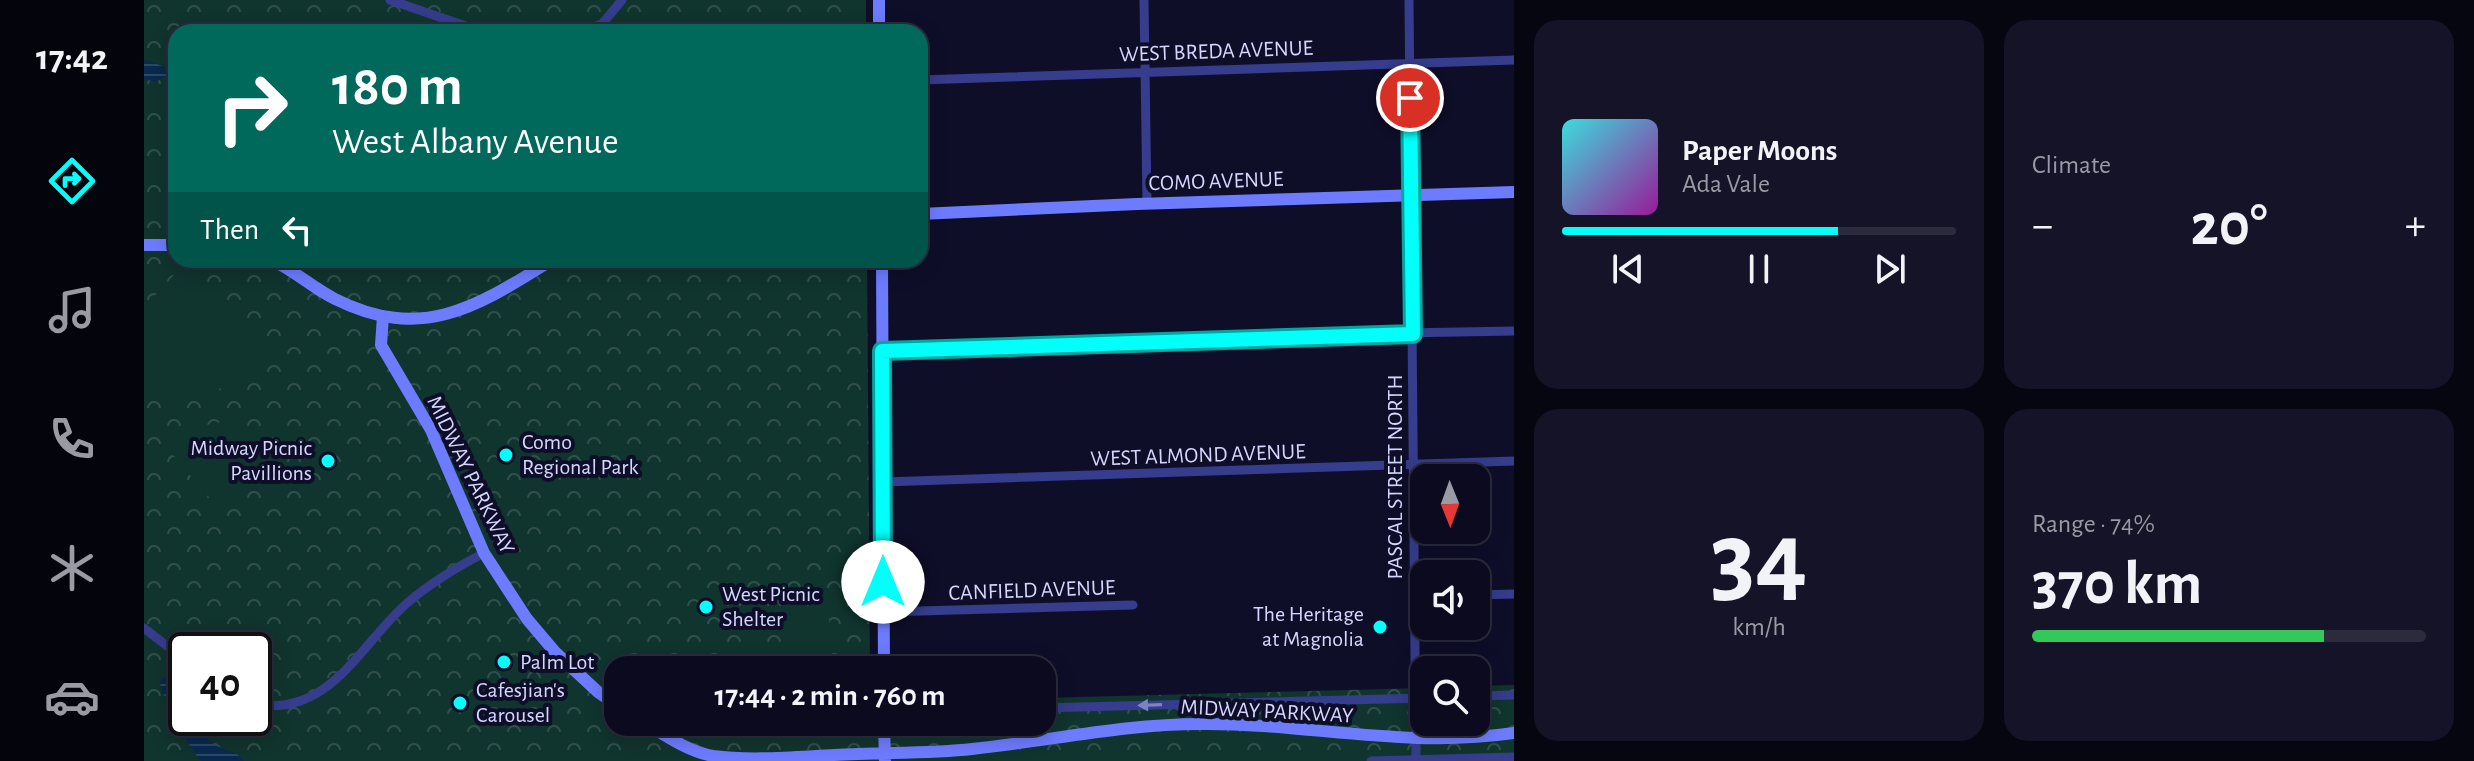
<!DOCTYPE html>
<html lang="en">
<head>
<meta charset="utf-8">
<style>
  :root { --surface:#0b0a1f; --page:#141328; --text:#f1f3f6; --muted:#9a9aa4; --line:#2b2b3d; --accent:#02fff9 }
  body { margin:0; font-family:"Alegreya Sans",sans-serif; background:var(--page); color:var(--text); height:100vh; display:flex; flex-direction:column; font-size:30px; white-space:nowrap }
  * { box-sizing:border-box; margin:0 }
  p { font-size:26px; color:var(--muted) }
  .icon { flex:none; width:44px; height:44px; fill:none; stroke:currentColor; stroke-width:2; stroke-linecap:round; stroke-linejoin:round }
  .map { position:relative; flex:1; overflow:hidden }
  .side { display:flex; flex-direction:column; gap:20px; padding:20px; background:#060611; width:960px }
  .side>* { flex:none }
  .banner { position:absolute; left:24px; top:24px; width:760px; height:244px; border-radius:24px; box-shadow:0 4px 20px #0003,0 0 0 2px var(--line); background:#00695c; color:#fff; overflow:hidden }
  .needle { width:52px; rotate:179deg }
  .controls { position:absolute; left:1266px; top:464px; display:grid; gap:16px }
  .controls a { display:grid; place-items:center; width:80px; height:80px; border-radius:16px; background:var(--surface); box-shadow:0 4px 20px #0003,0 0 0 2px var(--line); font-size:40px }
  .speed { position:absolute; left:24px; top:632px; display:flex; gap:16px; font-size:40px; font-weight:700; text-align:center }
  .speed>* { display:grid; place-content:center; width:104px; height:104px; border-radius:50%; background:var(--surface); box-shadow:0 4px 20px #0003,0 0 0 2px var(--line); line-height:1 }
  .speed .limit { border:4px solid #111; border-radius:12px; background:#fff; color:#111 }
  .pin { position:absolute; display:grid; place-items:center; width:68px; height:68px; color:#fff; margin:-34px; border:4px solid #fff; border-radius:50%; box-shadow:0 2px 8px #0007 }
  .me { position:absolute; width:88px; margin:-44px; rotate:0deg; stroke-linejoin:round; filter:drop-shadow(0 0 6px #0008) }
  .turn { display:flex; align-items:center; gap:28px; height:168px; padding:0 32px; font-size:36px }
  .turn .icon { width:104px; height:104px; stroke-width:2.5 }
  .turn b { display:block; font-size:56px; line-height:68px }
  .then { display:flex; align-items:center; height:76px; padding:0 32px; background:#0003; gap:16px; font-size:30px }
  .big { font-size:60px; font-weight:700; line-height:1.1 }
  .side .card { flex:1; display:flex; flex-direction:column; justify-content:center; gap:12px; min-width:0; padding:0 28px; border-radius:24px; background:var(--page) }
  .side .dial { align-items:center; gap:0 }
  .dial b { font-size:104px; line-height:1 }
  .song { display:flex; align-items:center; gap:24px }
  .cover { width:96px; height:96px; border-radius:12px; background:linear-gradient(135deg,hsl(180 70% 55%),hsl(300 70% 35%)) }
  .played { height:8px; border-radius:4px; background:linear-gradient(90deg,var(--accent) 70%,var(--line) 70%) }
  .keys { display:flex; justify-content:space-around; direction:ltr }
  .heat { display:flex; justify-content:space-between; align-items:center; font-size:44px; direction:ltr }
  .charge { height:12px; border-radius:6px; background:linear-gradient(90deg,#34c759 74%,var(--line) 0) }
  .side .tiles { flex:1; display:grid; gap:20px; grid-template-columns:repeat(2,1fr) }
  .trip { position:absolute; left:460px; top:656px; width:452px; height:80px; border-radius:24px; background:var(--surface); box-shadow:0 4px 20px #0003,0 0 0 2px var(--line); font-weight:700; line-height:80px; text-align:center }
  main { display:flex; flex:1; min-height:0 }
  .tabs { display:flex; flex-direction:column; width:144px; justify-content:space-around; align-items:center; background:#04040c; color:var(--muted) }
  .tabs .icon { width:56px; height:56px }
  .tabs .selected { color:var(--accent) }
  .tabs b { font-size:36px; color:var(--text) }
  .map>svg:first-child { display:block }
  .park { fill:url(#park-crowns); fill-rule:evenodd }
  .pitch { fill:#10342e }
  .water { fill:url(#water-rules) }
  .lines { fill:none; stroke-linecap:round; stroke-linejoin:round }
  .street { stroke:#353d8c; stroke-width:9 }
  .secondary { stroke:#6d7cff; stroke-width:12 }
  .oneway { fill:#7d82c0 }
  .route-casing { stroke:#01a6a2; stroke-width:20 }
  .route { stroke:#02fff9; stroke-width:14 }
  .poi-dot { fill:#02fff9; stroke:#0f0e29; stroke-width:3 }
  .labels { text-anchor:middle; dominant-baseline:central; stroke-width:8; stroke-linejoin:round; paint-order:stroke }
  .street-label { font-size:22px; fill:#d6d7ff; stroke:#0f0e29 }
  .poi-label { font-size:22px; fill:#d6d7ff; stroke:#0f0e29; text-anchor:start }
</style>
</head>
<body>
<main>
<nav class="tabs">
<b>17:42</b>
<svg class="icon selected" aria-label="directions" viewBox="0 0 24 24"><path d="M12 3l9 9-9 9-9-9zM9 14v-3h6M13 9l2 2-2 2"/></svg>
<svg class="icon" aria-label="music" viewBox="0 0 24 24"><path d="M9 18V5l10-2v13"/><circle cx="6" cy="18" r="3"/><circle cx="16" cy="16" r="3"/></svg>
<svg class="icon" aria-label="phone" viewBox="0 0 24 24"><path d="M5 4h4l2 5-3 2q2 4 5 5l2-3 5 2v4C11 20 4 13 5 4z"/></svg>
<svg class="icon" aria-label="climate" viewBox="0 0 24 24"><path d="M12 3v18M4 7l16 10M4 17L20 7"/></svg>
<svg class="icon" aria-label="car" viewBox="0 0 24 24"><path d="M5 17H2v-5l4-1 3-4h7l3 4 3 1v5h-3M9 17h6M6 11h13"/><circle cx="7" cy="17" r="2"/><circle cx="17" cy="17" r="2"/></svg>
</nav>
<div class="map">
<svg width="1370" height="761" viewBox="0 0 1370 761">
  <defs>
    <pattern id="park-crowns" width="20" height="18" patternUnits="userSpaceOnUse" patternTransform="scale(2)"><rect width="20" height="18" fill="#10342e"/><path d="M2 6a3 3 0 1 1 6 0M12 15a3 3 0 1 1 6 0" fill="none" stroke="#32514d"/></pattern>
    <pattern id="water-rules" width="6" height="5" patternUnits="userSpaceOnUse" patternTransform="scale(2)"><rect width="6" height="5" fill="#082a4e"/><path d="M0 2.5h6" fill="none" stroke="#2b4869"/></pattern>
  </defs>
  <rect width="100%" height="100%" fill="#0f0e29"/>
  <!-- park -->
  <path class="park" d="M0 0H722V32H32V260H723L726 670H474V722H898V698L1280 688V722H1332V686L1370 685V761H0ZM42 650H110V718H42Z"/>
  <!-- pitch -->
  <path class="pitch" d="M33 272H48L77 304 127 347C86 389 60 409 0 385V307Z
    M77 422C99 423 113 430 130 446L82 502H69L23 448 44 429Z
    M677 603 684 609 688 656 664 657 652 652 662 661 666 670H598L592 662C610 645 623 644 646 649L627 627 623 615Z"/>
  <!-- water -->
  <path class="water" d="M0 59 26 69 23 75 12 82 0 79Z
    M19 677C33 682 42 704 42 718H48C55 730 64 742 77 748 86 752 94 752 100 761H57C46 749 18 697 16 682Z"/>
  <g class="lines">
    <!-- street -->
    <path class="street" d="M246 0 339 32
      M1000 0 1003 203
      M1265 0 1272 761
      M437 32 458 24 478 0
      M776 80 1370 60
      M738 351 1258 333 1370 331
      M739 482 1370 461
      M1332 595 1370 594
      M739 612 989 605
      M0 628 42 661
      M1332 696 1370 695
      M110 704C185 718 215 646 262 604 285 584 313 567 340 553
      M898 708 1280 698
      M1227 761 1370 757"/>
    <!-- secondary -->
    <path class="secondary" d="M735 0V32
      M776 214 993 204 1370 192
      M0 245H32
      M128 260C151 271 169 288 191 299 279 343 334 306 408 260
      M738 260 740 670
      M239 316 237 345 287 430 340 553 383 619 411 652 454 692 474 706
      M499 722C521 735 543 751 569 756 608 761 650 757 690 755 736 752 783 754 828 749 905 741 979 724 1057 724 1164 723 1260 749 1370 733
      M740 722 741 761"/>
  </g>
  <!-- one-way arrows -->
  <defs><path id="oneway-solid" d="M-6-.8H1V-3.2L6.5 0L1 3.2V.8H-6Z" transform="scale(2)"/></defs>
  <use class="oneway" href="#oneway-solid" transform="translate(1006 705) rotate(178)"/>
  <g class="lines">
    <defs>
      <path id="route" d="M739 582 738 351 1269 334 1266 98"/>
    </defs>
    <!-- route casing -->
    <use href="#route" class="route-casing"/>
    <!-- route -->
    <use href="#route" class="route"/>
  </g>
  <!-- markers -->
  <g class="poi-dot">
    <circle cx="362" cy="455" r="8"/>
    <circle cx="184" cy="461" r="8"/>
    <circle cx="562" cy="607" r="8"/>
    <circle cx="1236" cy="627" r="8"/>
    <circle cx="360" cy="662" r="8"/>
    <circle cx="316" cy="703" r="8"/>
  </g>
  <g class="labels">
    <!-- street labels -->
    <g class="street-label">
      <text transform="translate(1072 51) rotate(-2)">WEST BREDA AVENUE</text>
      <text transform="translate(1072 181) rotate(-2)">COMO AVENUE</text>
      <text transform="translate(1054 455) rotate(-2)">WEST ALMOND AVENUE</text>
      <text transform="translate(327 475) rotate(64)">MIDWAY PARKWAY</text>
      <text transform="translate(1251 477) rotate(-90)">PASCAL STREET NORTH</text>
      <text transform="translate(888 590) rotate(-2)">CANFIELD AVENUE</text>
      <text transform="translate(1123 711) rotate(3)">MIDWAY PARKWAY</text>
    </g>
    <!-- poi labels -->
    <g class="poi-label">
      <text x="378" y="442">Como<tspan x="378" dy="25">Regional Park</tspan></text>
      <text x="168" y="448" text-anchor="end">Midway Picnic<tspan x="168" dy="25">Pavillions</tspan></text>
      <text x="578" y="594">West Picnic<tspan x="578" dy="25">Shelter</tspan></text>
      <text x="1220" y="614" text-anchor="end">The Heritage<tspan x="1220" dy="25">at Magnolia</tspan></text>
      <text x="376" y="662">Palm Lot</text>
      <text x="332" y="690">Cafesjian's<tspan x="332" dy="25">Carousel</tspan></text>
    </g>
  </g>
</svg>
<div class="controls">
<a><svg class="needle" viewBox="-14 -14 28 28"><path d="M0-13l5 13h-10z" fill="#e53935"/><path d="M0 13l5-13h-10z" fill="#9a9aa4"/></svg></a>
<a><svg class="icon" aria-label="sound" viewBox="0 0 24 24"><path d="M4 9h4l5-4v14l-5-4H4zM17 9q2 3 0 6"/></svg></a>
<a><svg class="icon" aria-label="search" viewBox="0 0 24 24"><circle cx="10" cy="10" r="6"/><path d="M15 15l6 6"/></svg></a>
</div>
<div class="speed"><div class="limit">40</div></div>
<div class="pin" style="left:1266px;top:98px;background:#d93025"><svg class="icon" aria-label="arrive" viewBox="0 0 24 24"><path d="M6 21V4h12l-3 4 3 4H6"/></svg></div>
<svg class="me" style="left:739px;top:582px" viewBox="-20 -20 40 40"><circle r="19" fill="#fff"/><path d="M0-13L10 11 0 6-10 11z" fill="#02fff9"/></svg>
<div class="trip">17:44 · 2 min · 760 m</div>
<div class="banner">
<div class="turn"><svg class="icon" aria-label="right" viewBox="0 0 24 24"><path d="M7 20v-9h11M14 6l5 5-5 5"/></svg><div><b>180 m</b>West Albany Avenue</div></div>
<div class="then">Then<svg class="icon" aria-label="left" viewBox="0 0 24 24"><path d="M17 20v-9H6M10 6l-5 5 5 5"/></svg></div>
</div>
</div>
<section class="side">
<div class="tiles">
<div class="card">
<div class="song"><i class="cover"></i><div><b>Paper Moons</b><p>Ada Vale</p></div></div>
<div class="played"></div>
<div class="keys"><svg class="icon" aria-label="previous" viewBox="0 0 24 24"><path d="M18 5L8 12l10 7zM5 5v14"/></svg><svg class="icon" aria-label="pause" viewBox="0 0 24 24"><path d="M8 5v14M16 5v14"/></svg><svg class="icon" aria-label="next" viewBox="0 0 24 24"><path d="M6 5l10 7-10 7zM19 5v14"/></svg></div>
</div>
<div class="card"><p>Climate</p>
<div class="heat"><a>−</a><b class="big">20°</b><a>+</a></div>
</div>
<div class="card dial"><b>34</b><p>km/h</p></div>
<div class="card"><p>Range · 74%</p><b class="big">370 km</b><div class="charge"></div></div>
</div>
</section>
</main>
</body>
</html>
